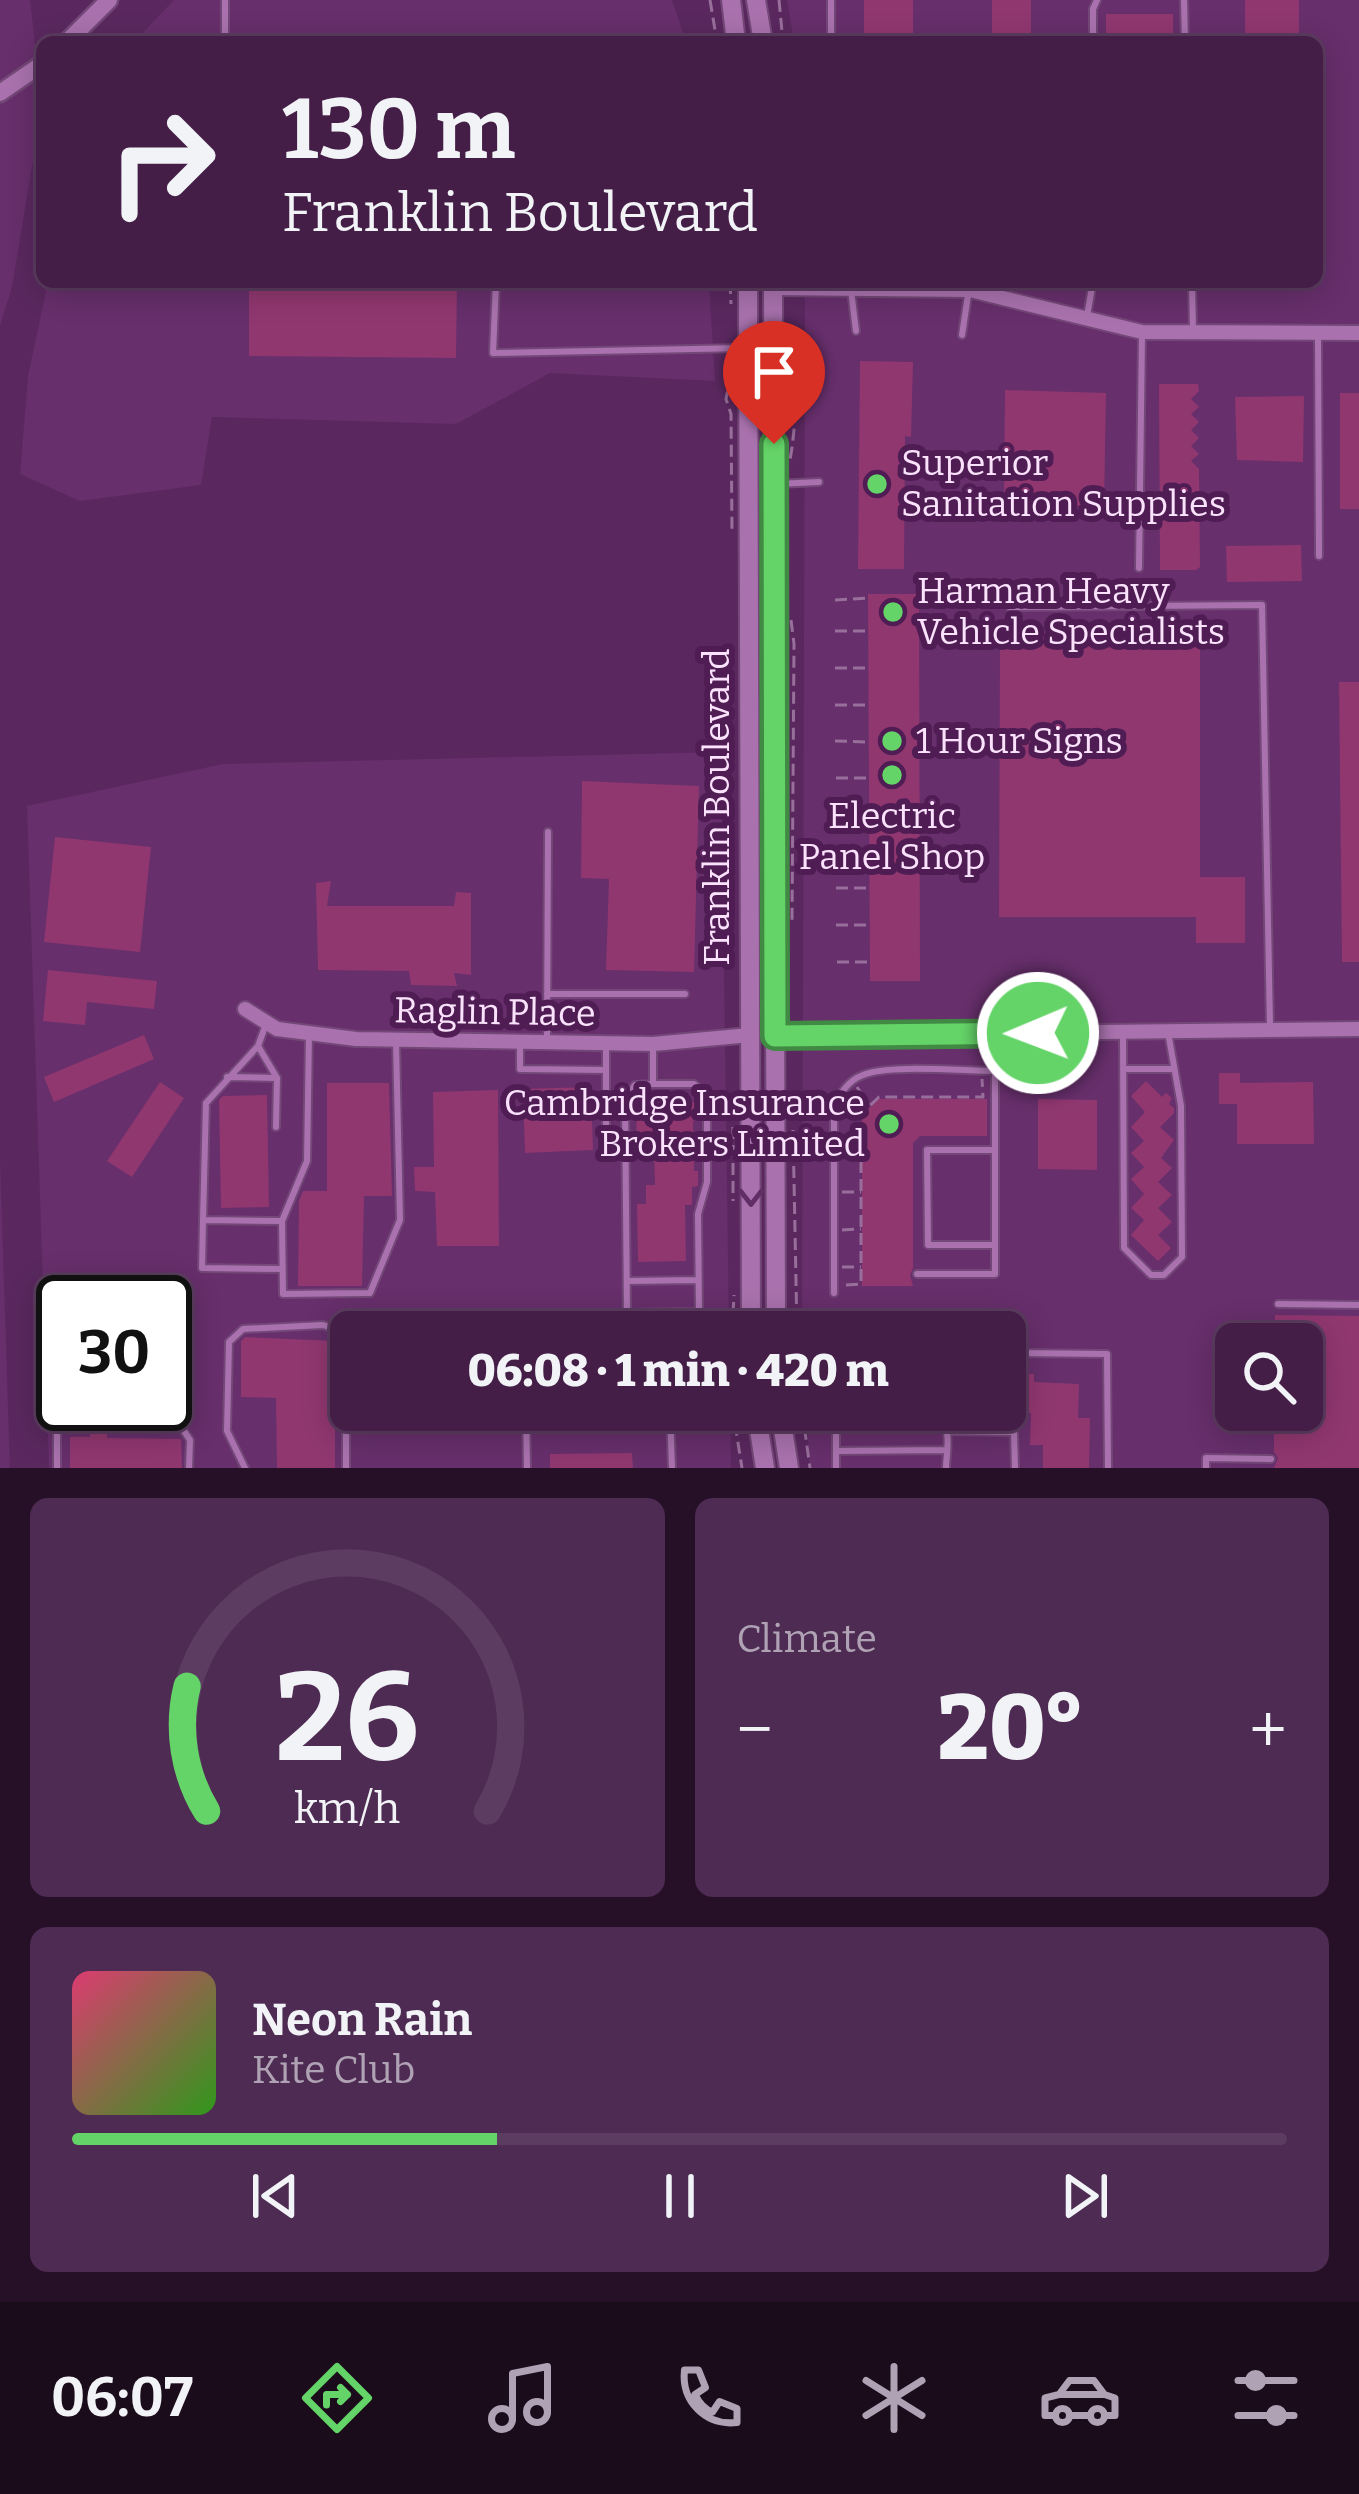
<!DOCTYPE html>
<html lang="en">
<head>
<meta charset="utf-8">
<style>
  :root { --surface:#441e47; --page:#4e2b52; --text:#f1f3f6; --muted:#afa2b4; --line:#5c3c60; --accent:#64d468 }
  body { margin:0; font-family:Bitter,serif; background:var(--page); color:var(--text); height:100vh; display:flex; flex-direction:column; font-size:45px; white-space:nowrap }
  * { box-sizing:border-box; margin:0 }
  p { font-size:39px; color:var(--muted) }
  .icon { flex:none; width:66px; height:66px; fill:none; stroke:currentColor; stroke-width:2; stroke-linecap:round; stroke-linejoin:round }
  .map { position:relative; height:1468px; overflow:hidden }
  .sheet { display:flex; flex-direction:column; gap:30px; padding:30px; background:#251027; flex:1 }
  .sheet>* { flex:none }
  .guide { position:absolute; left:36px; top:36px; width:1287px; height:252px; border-radius:18px; box-shadow:0 6px 30px #0003,0 0 0 3px var(--line); background:#441e47; color:var(--text); overflow:hidden }
  .buttons { position:absolute; left:1215px; top:1323px; display:grid; gap:24px }
  .buttons a { display:grid; place-items:center; width:108px; height:108px; border-radius:18px; background:var(--surface); box-shadow:0 6px 30px #0003,0 0 0 3px var(--line); font-size:60px }
  .speed { position:absolute; left:36px; top:1275px; display:flex; gap:24px; font-size:60px; font-weight:700; text-align:center }
  .speed>* { display:grid; place-content:center; width:156px; height:156px; border-radius:50%; background:var(--surface); box-shadow:0 6px 30px #0003,0 0 0 3px var(--line); line-height:1 }
  .speed .limit { border:6px solid #111; border-radius:18px; background:#fff; color:#111 }
  .pin { position:absolute; display:grid; place-items:center; width:102px; height:102px; color:#fff; margin:-123px -51px; border-radius:50% 50% 50% 0; rotate:-45deg; box-shadow:0 0 12px #0007 }
  .pin .icon { rotate:45deg }
  .me { position:absolute; width:132px; margin:-66px; rotate:269deg; stroke-linejoin:round; filter:drop-shadow(0 0 9px #0008) }
  .turn { display:flex; align-items:center; gap:42px; height:252px; padding:0 48px; font-size:54px }
  .turn .icon { width:156px; height:156px; stroke-width:2.5 }
  .turn b { display:block; font-size:84px; line-height:102px }
  .big { font-size:90px; font-weight:800; line-height:1.1 }
  .sheet .tile { flex:1; display:flex; flex-direction:column; justify-content:center; gap:18px; min-width:0; padding:0 42px; border-radius:18px; background:var(--page) }
  .sheet .dial { align-items:center; gap:0 }
  .dial svg { height:312px; overflow:visible; fill:none; stroke:var(--line); stroke-width:7; stroke-linecap:round; text-anchor:middle }
  .dial text { fill:var(--text); stroke:none }
  .song { display:flex; align-items:center; gap:36px }
  .cover { width:144px; height:144px; border-radius:18px; background:linear-gradient(135deg,hsl(340 70% 55%),hsl(110 70% 35%)) }
  .played { height:12px; border-radius:6px; background:linear-gradient(90deg,var(--accent) 35%,var(--line) 35%) }
  .keys { display:flex; justify-content:space-around; direction:ltr }
  .heat { display:flex; justify-content:space-between; align-items:center; font-size:66px; direction:ltr }
  .sheet .tiles { flex:1; display:grid; gap:30px; grid-template-columns:1fr 1fr }
  .tile:last-child { grid-column:span 2 }
  .trip { position:absolute; left:330px; top:1311px; width:696px; height:120px; border-radius:18px; background:var(--surface); box-shadow:0 6px 30px #0003,0 0 0 3px var(--line); font-weight:800; line-height:120px; text-align:center }
  .dock { display:flex; height:192px; justify-content:space-around; align-items:center; background:#1b0c1c; color:var(--muted) }
  .dock .icon { width:84px; height:84px }
  .dock .selected { color:var(--accent) }
  .dock b { font-size:54px; color:var(--text) }
  .map>svg:first-child { display:block }
  .built { fill:#672f6c; fill-rule:evenodd }
  .building { fill:#903770 }
  .lines { fill:none; stroke-linecap:round; stroke-linejoin:round }
  .service-casing { stroke:#734777; stroke-width:10 }
  .minor-casing { stroke:#734777; stroke-width:18 }
  .tertiary-casing { stroke:#734777; stroke-width:21 }
  .secondary-casing { stroke:#734777; stroke-width:22 }
  .path { stroke:#986f9b; stroke-width:3; stroke-dasharray:12 6; stroke-linecap:butt }
  .service { stroke:#a972ae; stroke-width:6 }
  .minor { stroke:#a972ae; stroke-width:14 }
  .tertiary { stroke:#a972ae; stroke-width:16 }
  .secondary { stroke:#a972ae; stroke-width:18 }
  .oneway { stroke:#612e66 }
  .route-casing { stroke:#418a44; stroke-width:30 }
  .route { stroke:#64d468; stroke-width:21 }
  .poi-dot { fill:#64d468; stroke:#4f1d54; stroke-width:4.5 }
  .labels { text-anchor:middle; dominant-baseline:central; stroke-width:12; stroke-linejoin:round; paint-order:stroke }
  .poi-label { font-size:36px; fill:#fbe2fc; stroke:#4f1d54; text-anchor:start }
  .street-label { font-size:36px; fill:#fbe2fc; stroke:#4f1d54 }
</style>
</head>
<body>
<div class="map">
<svg width="1359" height="1468" viewBox="0 0 1359 1468">
  <rect width="100%" height="100%" fill="#5a285f"/>
  <!-- built -->
  <path class="built" d="M0 0H30L42 106 12 287 0 326Z
    M174 0H672L686 42H134Z
    M787 0H1359V1468H810L806 1410H1005V1332H802L805 282H1317V42H794ZM1236 1344H1302V1410H1236Z
    M48 282H709L715 381 550 373 456 424 212 417 201 485 80 501 20 474 28 376Z
    M721 752 729 1332H351V1410H730L731 1468H49L27 806 223 764ZM63 1302H165V1404H63Z
    M0 1159 10 1468H0Z"/>
  <!-- building -->
  <path class="building" d="M864 0H913V42H864Z
    M992 0H1031V42H992Z
    M1245 0H1299V42H1245Z
    M1106 14H1173V42H1106Z
    M249 282H457L456 358 249 356Z
    M860 361 913 362 911 437 905 436 904 569H858Z
    M1159 384H1198L1199 391 1191 399 1199 407 1191 414 1199 422 1191 430 1199 438 1191 446 1199 454 1191 461 1199 469 1200 567 1196 570H1160Z
    M1005 390 1106 393 1104 506 1004 505Z
    M1340 393H1359V509H1340Z
    M1304 396 1303 462 1237 460 1235 397Z
    M1301 545 1302 581 1227 582 1226 546Z
    M868 594H919L920 981H870Z
    M1000 635H1200V877H1245V943H1196V917H999Z
    M1339 682H1359V962H1342Z
    M582 781 699 786 694 972 606 970 609 879 581 878Z
    M55 837 151 847 140 952 44 942Z
    M331 881 327 906H454L456 892 471 893V975L454 973 457 986 411 985 409 971 318 970 316 883Z
    M48 970 157 981 154 1009 87 1002 85 1025 43 1021Z
    M144 1035 154 1059 54 1102 44 1077Z
    M1219 1073H1240V1083L1313 1082 1314 1144H1237V1104H1219Z
    M1146 1081 1162 1097 1166 1093 1172 1098 1169 1104 1174 1108V1113L1160 1127 1174 1140 1161 1158 1172 1168 1158 1182 1172 1195 1158 1208 1172 1222 1158 1235 1171 1248 1158 1261 1131 1235 1144 1220 1131 1208 1144 1194 1131 1179 1144 1167 1131 1153 1144 1141 1131 1127 1145 1112 1131 1096Z
    M160 1082 184 1098 132 1177 107 1161Z
    M327 1083H389L392 1196H364L362 1286H298L299 1201 303 1191H327Z
    M591 1087 593 1150 525 1153 523 1089Z
    M498 1090 499 1246H437L435 1192 415 1191 414 1167H434L433 1092Z
    M267 1095 269 1207 221 1208 219 1100 223 1096Z
    M878 1099H987V1136H920L913 1143V1268L910 1275 913 1286H862V1115Z
    M1038 1099 1097 1100V1170L1038 1169Z
    M698 1102V1121H693L694 1171H698V1186L692 1187V1205H685L686 1261 638 1262 637 1204H646V1185H655L654 1150H637L636 1103Z
    M1275 1315 1359 1316V1468H1274L1278 1458 1274 1452V1410H1302V1344H1274Z
    M245 1337 335 1341V1468H277L276 1398 241 1397V1341Z
    M1005 1373 1034 1374V1382L1079 1384 1078 1418H1090L1089 1468H1043V1445H1030L1031 1413H1005Z
    M91 1414H107V1438L181 1439 182 1468H70V1437H90Z
    M632 1453 633 1468H550V1454Z"/>
  <g class="lines">
    <defs>
      <path id="service" d="M831 0V42
        M1184 0 1185 42
        M225 42V0
        M1093 42V9L1097 0
        M496 282 493 353 743 348
        M850 282 856 331
        M1192 282 1193 332
        M1087 316 1093 282
        M962 335 970 282
        M1318 336 1319 556
        M777 484 819 482
        M1139 568 1142 335
        M1010 607 1262 605 1270 1027
        M547 994H685
        M266 1024 258 1046 206 1103 203 1220 282 1221
        M309 1034 307 1161 282 1221 283 1294 370 1293 400 1220 396 1042
        M1123 1036 1124 1248 1151 1275H1164L1182 1257 1181 1106 1168 1032
        M547 1041 548 832
        M520 1044V1069L606 1070V1047
        M258 1046 277 1078 276 1127
        M653 1048V1084H694L707 1095V1182L698 1214 699 1312 627 1313 625 1100 635 1085 653 1084
        M1123 1069H1174
        M606 1070V1136
        M227 1077 277 1078
        M995 1150H927L928 1245H995
        M203 1220 202 1268 282 1269
        M917 1274H995V1037
        M627 1281 698 1280
        M834 1293V1110C839 1094 847 1081 863 1075 888 1064 964 1071 995 1071
        M1278 1304 1359 1305
        M520 1315 627 1313
        M1005 1353 1107 1354 1108 1468
        M165 1403 190 1440 189 1468
        M391 1410 390 1424 445 1426 447 1410
        M526 1410 527 1468
        M581 1410V1415L670 1413
        M835 1413C860 1412 937 1403 946 1429 950 1440 946 1457 946 1468
        M836 1414V1468
        M947 1431 1014 1432 1015 1468
        M836 1451 946 1450
        M57 1468V1363L63 1364
        M245 1468 227 1431 229 1342 243 1329 323 1325 343 1332 346 1343V1468
        M672 1468 670 1413 753 1411
        M1206 1468V1458L1271 1459"/>
      <path id="minor" d="M773 288 970 290 1142 332 1359 333
        M245 1009 277 1029 356 1039 653 1044 750 1035
        M775 1036 1359 1029"/>
      <path id="tertiary" d="M67 42 109 0
        M0 93 42 64"/>
      <path id="secondary" d="M731 0 736 42
        M756 0 763 42
        M748 282 751 1332
        M773 282 776 1332
        M756 1410 765 1468
        M780 1410 789 1468"/>
    </defs>
    <!-- service casing -->
    <use href="#service" class="service-casing"/>
    <!-- minor casing -->
    <use href="#minor" class="minor-casing"/>
    <!-- tertiary casing -->
    <use href="#tertiary" class="tertiary-casing"/>
    <!-- secondary casing -->
    <use href="#secondary" class="secondary-casing"/>
    <!-- path -->
    <path class="path" d="M710 0 717 42
      M779 0 783 42
      M730 282 731 304
      M790 339C797 379 797 420 790 460
      M731 374 726 399 731 414 732 531
      M835 600 868 598
      M791 620 794 644 792 922
      M835 631H868
      M835 668H869
      M835 705H869
      M835 741 869 742
      M836 778H869
      M836 815H869
      M836 851H870
      M836 888H870
      M836 925H870
      M837 962H870
      M857 1087 868 1104
      M733 1127V1201
      M793 1130 797 1332
      M842 1155H861
      M842 1192H861
      M842 1230 861 1229
      M842 1267H861
      M846 1285 861 1284V1114L879 1097H983L982 1079
      M732 1332 734 1295
      M802 1410 810 1468
      M735 1424 742 1468"/>
    <!-- service -->
    <use href="#service" class="service"/>
    <!-- minor -->
    <use href="#minor" class="minor"/>
    <!-- tertiary -->
    <use href="#tertiary" class="tertiary"/>
    <!-- secondary -->
    <use href="#secondary" class="secondary"/>
  </g>
  <!-- one-way arrows -->
  <defs><path id="oneway-chevron" d="M-2-3.5L2.5 0L-2 3.5" fill="none" stroke-width="1.6" stroke-linecap="round" stroke-linejoin="round" transform="scale(3)"/></defs>
  <use class="oneway" href="#oneway-chevron" transform="translate(751 1197) rotate(90)"/>
  <g class="lines">
    <defs>
      <path id="route" d="M774 444 775 1036 1038 1033"/>
    </defs>
    <!-- route casing -->
    <use href="#route" class="route-casing"/>
    <!-- route -->
    <use href="#route" class="route"/>
  </g>
  <!-- markers -->
  <g class="poi-dot">
    <circle cx="877" cy="484" r="12"/>
    <circle cx="893" cy="612" r="12"/>
    <circle cx="892" cy="741" r="12"/>
    <circle cx="892" cy="775" r="12"/>
    <circle cx="889" cy="1124" r="12"/>
  </g>
  <g class="labels">
    <!-- poi labels -->
    <g class="poi-label">
      <text x="901" y="463">Superior<tspan x="901" dy="41">Sanitation Supplies</tspan></text>
      <text x="917" y="591">Harman Heavy<tspan x="917" dy="41">Vehicle Specialists</tspan></text>
      <text x="916" y="741">1 Hour Signs</text>
      <text x="892" y="816" text-anchor="middle">Electric<tspan x="892" dy="41">Panel Shop</tspan></text>
      <text x="865" y="1103" text-anchor="end">Cambridge Insurance<tspan x="865" dy="41">Brokers Limited</tspan></text>
    </g>
    <!-- street labels -->
    <g class="street-label">
      <text transform="translate(717 807) rotate(-90)">Franklin Boulevard</text>
      <text transform="translate(495 1012) rotate(1)">Raglin Place</text>
    </g>
  </g>
</svg>
<div class="buttons">
<a><svg class="icon" aria-label="search" viewBox="0 0 24 24"><circle cx="10" cy="10" r="6"/><path d="M15 15l6 6"/></svg></a>
</div>
<div class="speed"><div class="limit">30</div></div>
<div class="pin" style="left:774px;top:444px;background:#d93025"><svg class="icon" aria-label="arrive" viewBox="0 0 24 24"><path d="M6 21V4h12l-3 4 3 4H6"/></svg></div>
<svg class="me" style="left:1038px;top:1033px" viewBox="-20 -20 40 40"><circle r="17" fill="#64d468" stroke="#fff" stroke-width="3"/><path d="M0-11L8 9 0 5-8 9z" fill="#fff"/></svg>
<div class="trip">06:08 · 1 min · 420 m</div>
<div class="guide">
<div class="turn"><svg class="icon" aria-label="right" viewBox="0 0 24 24"><path d="M7 20v-9h11M14 6l5 5-5 5"/></svg><div><b>130 m</b>Franklin Boulevard</div></div>
</div>
</div>
<section class="sheet">
<div class="tiles">
<div class="tile dial"><svg viewBox="0 0 100 80">
<path d="M14 69A42 42 0 1 1 86 69"/>
<path d="M14 69A42 42 0 0 1 9 37" stroke="#64d468"/>
<text x="50" y="56" font-size="32" font-weight="700">26</text>
<text x="50" y="72" font-size="11">km/h</text>
</svg></div>
<div class="tile"><p>Climate</p>
<div class="heat"><a>−</a><b class="big">20°</b><a>+</a></div>
</div>
<div class="tile">
<div class="song"><i class="cover"></i><div><b>Neon Rain</b><p>Kite Club</p></div></div>
<div class="played"></div>
<div class="keys"><svg class="icon" aria-label="previous" viewBox="0 0 24 24"><path d="M18 5L8 12l10 7zM5 5v14"/></svg><svg class="icon" aria-label="pause" viewBox="0 0 24 24"><path d="M8 5v14M16 5v14"/></svg><svg class="icon" aria-label="next" viewBox="0 0 24 24"><path d="M6 5l10 7-10 7zM19 5v14"/></svg></div>
</div>
</div>
</section>
<nav class="dock">
<b>06:07</b>
<svg class="icon selected" aria-label="directions" viewBox="0 0 24 24"><path d="M12 3l9 9-9 9-9-9zM9 14v-3h6M13 9l2 2-2 2"/></svg>
<svg class="icon" aria-label="music" viewBox="0 0 24 24"><path d="M9 18V5l10-2v13"/><circle cx="6" cy="18" r="3"/><circle cx="16" cy="16" r="3"/></svg>
<svg class="icon" aria-label="phone" viewBox="0 0 24 24"><path d="M5 4h4l2 5-3 2q2 4 5 5l2-3 5 2v4C11 20 4 13 5 4z"/></svg>
<svg class="icon" aria-label="climate" viewBox="0 0 24 24"><path d="M12 3v18M4 7l16 10M4 17L20 7"/></svg>
<svg class="icon" aria-label="car" viewBox="0 0 24 24"><path d="M5 17H2v-5l4-1 3-4h7l3 4 3 1v5h-3M9 17h6M6 11h13"/><circle cx="7" cy="17" r="2"/><circle cx="17" cy="17" r="2"/></svg>
<svg class="icon" aria-label="filters" viewBox="0 0 24 24"><path d="M4 7h16M4 17h16"/><circle cx="9" cy="7" r="2"/><circle cx="15" cy="17" r="2"/></svg>
</nav>
</body>
</html>
